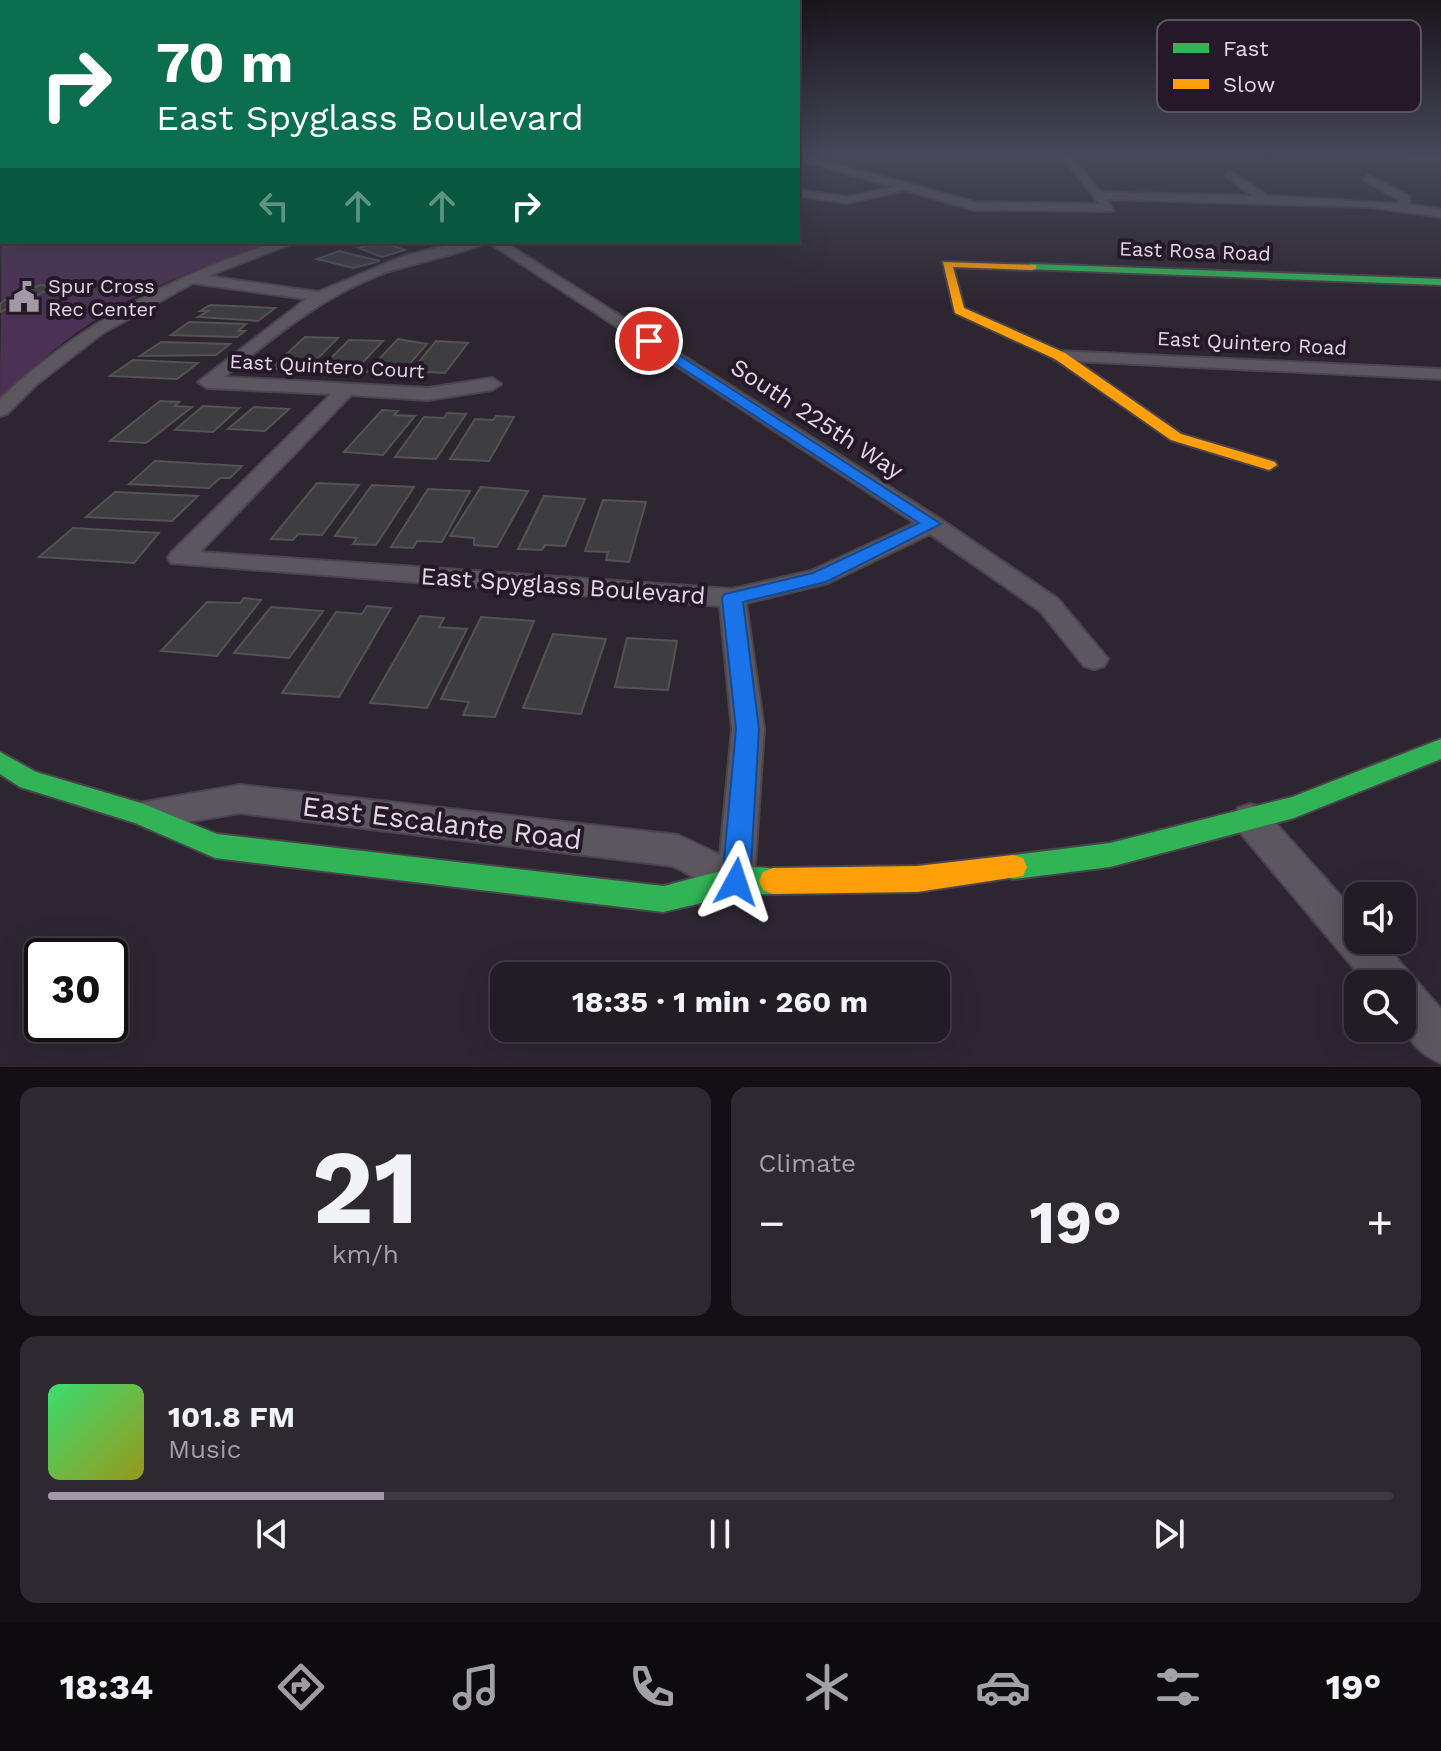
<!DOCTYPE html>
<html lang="en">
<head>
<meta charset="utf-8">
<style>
  :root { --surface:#221c24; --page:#2e2931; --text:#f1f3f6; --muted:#a2a1a6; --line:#3f3a41; --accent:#a19aa4 }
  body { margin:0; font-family:"Work Sans",sans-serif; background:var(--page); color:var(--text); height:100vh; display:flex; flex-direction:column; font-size:30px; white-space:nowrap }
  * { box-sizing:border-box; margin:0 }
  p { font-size:26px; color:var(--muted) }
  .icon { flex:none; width:44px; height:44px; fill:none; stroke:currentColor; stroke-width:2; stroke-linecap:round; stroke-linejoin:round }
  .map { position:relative; height:1067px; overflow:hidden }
  .drawer { display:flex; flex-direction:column; gap:20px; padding:20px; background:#130f14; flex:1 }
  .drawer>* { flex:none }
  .hud { position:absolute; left:0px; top:0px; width:800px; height:244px; box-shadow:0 8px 32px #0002,0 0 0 2px var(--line); background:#0b6e4f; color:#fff; overflow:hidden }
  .tools { position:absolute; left:1344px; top:882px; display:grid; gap:16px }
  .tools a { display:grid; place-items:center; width:72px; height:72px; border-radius:16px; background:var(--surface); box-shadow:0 8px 32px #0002,0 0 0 2px var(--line); font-size:40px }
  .speed { position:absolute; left:24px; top:938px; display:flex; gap:16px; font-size:40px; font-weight:700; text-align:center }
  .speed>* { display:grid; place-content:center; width:104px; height:104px; border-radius:50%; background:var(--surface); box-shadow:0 8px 32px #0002,0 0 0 2px var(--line); line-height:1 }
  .speed .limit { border:4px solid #111; border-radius:12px; background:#fff; color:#111 }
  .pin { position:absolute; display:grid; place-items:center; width:68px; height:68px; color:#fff; margin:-34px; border:4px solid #fff; border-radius:50%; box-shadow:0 2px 8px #0007 }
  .me { position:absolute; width:88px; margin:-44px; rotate:5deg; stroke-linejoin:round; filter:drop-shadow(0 0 6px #0008) }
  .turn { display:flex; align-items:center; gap:28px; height:168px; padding:0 24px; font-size:36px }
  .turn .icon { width:104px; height:104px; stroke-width:2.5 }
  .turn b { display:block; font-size:56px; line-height:68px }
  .lanes { display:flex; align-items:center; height:76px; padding:0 24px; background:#0003; justify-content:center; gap:40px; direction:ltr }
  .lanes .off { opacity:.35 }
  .big { font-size:60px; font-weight:700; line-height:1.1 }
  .drawer .widget { flex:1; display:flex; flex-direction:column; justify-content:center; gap:12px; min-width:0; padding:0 28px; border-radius:16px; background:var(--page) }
  .drawer .dial { align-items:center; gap:0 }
  .dial b { font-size:104px; line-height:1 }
  .song { display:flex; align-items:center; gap:24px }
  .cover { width:96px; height:96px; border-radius:12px; background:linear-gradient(135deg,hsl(140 70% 55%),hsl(60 70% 35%)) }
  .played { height:8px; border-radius:4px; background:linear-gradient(90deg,var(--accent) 25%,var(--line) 25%) }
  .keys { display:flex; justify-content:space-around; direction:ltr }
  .heat { display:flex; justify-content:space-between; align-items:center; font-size:44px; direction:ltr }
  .drawer .tiles { flex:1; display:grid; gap:20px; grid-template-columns:1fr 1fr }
  .widget:last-child { grid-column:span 2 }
  .trip { position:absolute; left:490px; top:962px; width:460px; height:80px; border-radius:16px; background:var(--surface); box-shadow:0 8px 32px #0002,0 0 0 2px var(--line); font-weight:700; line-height:80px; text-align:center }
  .tab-bar { display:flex; height:128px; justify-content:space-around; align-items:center; background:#0e0b0e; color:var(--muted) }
  .tab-bar .icon { width:56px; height:56px }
  .tab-bar .on { color:var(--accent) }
  .tab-bar b { font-size:36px; color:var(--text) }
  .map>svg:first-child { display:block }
  .green { fill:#4b3254 }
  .building { fill:#3e3e41; stroke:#525354; stroke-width:2 }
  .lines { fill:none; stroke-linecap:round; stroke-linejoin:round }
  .lane-casing { stroke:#4a444c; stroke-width:4 }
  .street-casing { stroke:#4a444c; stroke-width:4 }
  .fast-casing { stroke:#4a444c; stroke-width:4 }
  .slow-casing { stroke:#4a444c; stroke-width:4 }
  .lane { fill:#5c575e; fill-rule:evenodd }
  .street { fill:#5c575e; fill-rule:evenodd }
  .fast { fill:#30b455; fill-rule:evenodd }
  .slow { fill:#ff9f0a; fill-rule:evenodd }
  .route { fill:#1a73e8; stroke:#114b97; stroke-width:2 }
  .labels { text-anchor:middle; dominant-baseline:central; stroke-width:8; stroke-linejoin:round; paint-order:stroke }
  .far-street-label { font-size:20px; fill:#e0d8e3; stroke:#251929 }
  .far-poi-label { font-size:20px; fill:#e0d8e3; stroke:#251929; text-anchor:start }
  .street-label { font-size:24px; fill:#e0d8e3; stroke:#251929 }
  .near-street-label { font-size:28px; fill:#e0d8e3; stroke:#251929 }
  .key { fill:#251929; stroke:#5d5261; stroke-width:2 }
  .key-label { font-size:22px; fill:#e0d8e3 }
</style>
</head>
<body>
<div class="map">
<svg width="1441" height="1067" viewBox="0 0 1441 1067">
  <rect width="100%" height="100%" fill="#2d2630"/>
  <!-- green -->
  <path class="green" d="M2 218V242H275C215 262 154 283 100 317 63 339 31 370 0 399Z"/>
  <!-- building -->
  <path class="building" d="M382 242 405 250 382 257 358 248Z
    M339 251 380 261 353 268 317 259Z
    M40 285 56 286 0 312V304L5 300Z
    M210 305 275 308 258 321 198 317 208 311H200Z
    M189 322 246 324 238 331H245L237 337 171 335Z
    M305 337 338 338 309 367 270 369Z
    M398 339 427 344 401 374 367 372Z
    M349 340 383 341 351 375 320 369Z
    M436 341 468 343 445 373 411 371Z
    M161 342 230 344 216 355 140 356Z
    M133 360 198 363 177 379 110 376Z
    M160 401 179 402 175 406 192 407 146 443 110 441Z
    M203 406 239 408 213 432 175 430Z
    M254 407 289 409 265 431 228 429Z
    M382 410 398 411 394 415 415 416 383 455 344 452Z
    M447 413 466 414 436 459 395 457 424 417 444 418Z
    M496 416 514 417 489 461 450 459 475 419 493 420Z
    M155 461 242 466 230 478H220L209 488 129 484Z
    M317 483 359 485 322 535 298 534 293 540 271 539Z
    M372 485 414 487 376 545 353 544 357 538 335 536Z
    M481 487 528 491 497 547 474 545V538L450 536Z
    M428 489 470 491 442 542 417 541 413 548 391 547Z
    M115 492 198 496 172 521 86 517Z
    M544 496 585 499 565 546 545 545 542 550 518 549Z
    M603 500 646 502 629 562 606 560 608 552 585 551Z
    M73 528 159 533 134 563 39 557Z
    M244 598 261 600 217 656 161 651 207 602 240 603Z
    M367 606 391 608 339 697 282 693 336 612 362 614Z
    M271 607 323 611 289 658 234 653Z
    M420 616 444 618 439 627 467 629 427 708 370 703Z
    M481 617 534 621 495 717 463 715 469 702 441 699Z
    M553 634 606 639 581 714 523 708Z
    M627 638 677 641 668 690 615 687Z"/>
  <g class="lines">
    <defs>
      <path id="lane" d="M1332 155 1441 156V160L1334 156Z"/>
      <path id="street" d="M0 155H2V159H0Z
        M1060 155H1070L1101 192 1252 196 1226 176 1230 171 1268 196 1399 204V200L1364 180 1368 175 1409 196 1410 205 1441 209V217L1370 207 1107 199 1113 211 974 210 906 190 847 203 798 196V190L847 197 893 187 804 161 808 156 974 202 1100 204Z
        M0 187H2V193H0Z
        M2 205V213L0 214V206Z
        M276 242H296L208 276 318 292 404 256 460 242H485C471 252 402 265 379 275 320 298 273 338 224 377L428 388 492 378 501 384 492 390 428 400 351 395 200 552 732 589 811 571 915 523 488 242H504L940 519 1058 599 1108 659 1104 666 1094 669 1084 666 1040 611 930 534 828 583 746 603 764 729 754 882 749 894 736 899 673 866 240 813 151 828 139 823 134 813 139 803 240 785 678 835 720 855 732 729 720 606 171 563 168 558 171 553 331 394 207 388 198 382 306 299 193 283 103 333 37 384 7 414 0 416V399C79 324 172 276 276 242Z
        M1060 351 1441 369V379L1054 360V352Z
        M1250 804 1262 808 1358 915V940H1381L1441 1009V1063C1402 1047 1402 1021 1402 984H1367L1238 830 1233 819 1238 808Z"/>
      <path id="fast" d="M1032 264 1441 279V285L1028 269V265Z
        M1441 739V759L1294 818 1110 867 1013 879 1003 876 999 867 1003 858 1013 855 1110 843 1292 797Z
        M0 752 36 772 141 803 217 834 663 886C699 878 747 858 783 872L787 881 783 890 773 894 736 895 663 912 215 858 135 823 20 787 0 774Z"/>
      <path id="slow" d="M943 262 1036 265V269L1032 270 953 267 964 308 1065 353 1181 434 1275 462 1277 465 1269 470 1171 440 1055 359 955 313Z
        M1013 855 1023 858 1027 867 1023 876 917 892 773 894 763 890 759 881 763 872 773 868 917 866Z"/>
    </defs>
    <!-- lane casing -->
    <use href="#lane" class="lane-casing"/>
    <!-- street casing -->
    <use href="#street" class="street-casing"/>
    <!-- fast casing -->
    <use href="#fast" class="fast-casing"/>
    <!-- slow casing -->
    <use href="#slow" class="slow-casing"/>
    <!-- lane -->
    <use href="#lane" class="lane"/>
    <!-- street -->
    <use href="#street" class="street"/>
    <!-- fast -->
    <use href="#fast" class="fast"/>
    <!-- slow -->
    <use href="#slow" class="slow"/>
  </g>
  <!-- sky -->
  <linearGradient id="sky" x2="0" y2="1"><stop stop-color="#19151a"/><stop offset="0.51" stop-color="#464759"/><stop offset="1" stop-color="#464759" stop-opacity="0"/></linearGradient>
  <rect width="1441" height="304" fill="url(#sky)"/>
  <!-- route -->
  <path class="route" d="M645 339H654L941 524 826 582 743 602 759 729 750 882 745 891 736 895 726 891 722 882 736 729 722 598 725 594 813 573 919 523 645 344Z"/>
  <!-- icons -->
  <defs>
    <symbol id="civic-bare" viewBox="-9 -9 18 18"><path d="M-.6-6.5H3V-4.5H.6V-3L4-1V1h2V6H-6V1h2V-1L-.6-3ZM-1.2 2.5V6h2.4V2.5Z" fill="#a19aa4" stroke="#251929" stroke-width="2.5" paint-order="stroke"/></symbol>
  </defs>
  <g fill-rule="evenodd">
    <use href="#civic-bare" x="2" y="275" width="44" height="44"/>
  </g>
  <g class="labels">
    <!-- far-street labels -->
    <g class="far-street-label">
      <text transform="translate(1195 251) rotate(2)">East Rosa Road</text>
      <text transform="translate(1252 343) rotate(3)">East Quintero Road</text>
      <text transform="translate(327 366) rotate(3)">East Quintero Court</text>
    </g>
    <!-- far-poi labels -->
    <g class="far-poi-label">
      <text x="48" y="286">Spur Cross<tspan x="48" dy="23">Rec Center</tspan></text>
    </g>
    <!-- street labels -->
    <g class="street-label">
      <text transform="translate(817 419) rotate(33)">South 225th Way</text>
      <text transform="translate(563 586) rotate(4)">East Spyglass Boulevard</text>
    </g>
    <!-- near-street labels -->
    <g class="near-street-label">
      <text transform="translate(442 823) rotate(7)">East Escalante Road</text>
    </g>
  </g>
  <!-- legend -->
  <rect x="1157" y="20" width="264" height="92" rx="12" class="key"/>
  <rect x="1173" y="43" width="36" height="10" fill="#30b455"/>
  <rect x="1173" y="79" width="36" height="10" fill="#ff9f0a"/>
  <g class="key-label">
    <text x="1223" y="56">Fast</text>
    <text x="1223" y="92">Slow</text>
  </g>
</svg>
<div class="tools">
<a><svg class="icon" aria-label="sound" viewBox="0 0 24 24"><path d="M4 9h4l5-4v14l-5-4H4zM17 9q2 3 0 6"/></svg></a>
<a><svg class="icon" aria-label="search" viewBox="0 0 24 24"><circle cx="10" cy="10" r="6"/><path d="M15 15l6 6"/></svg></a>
</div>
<div class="speed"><div class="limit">30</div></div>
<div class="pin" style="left:649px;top:341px;background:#d93025"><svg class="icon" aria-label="arrive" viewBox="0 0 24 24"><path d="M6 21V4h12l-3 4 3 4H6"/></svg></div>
<svg class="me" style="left:736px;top:882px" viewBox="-20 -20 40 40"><path d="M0-17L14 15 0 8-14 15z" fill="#1a73e8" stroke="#fff" stroke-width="4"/></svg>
<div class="trip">18:35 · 1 min · 260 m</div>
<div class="hud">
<div class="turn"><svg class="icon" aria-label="right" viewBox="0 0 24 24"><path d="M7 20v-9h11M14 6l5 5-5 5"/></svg><div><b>70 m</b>East Spyglass Boulevard</div></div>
<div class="lanes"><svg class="icon off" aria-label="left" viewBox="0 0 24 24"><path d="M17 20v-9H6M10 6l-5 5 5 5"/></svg><svg class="icon off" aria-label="ahead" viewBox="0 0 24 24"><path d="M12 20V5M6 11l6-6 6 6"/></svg><svg class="icon off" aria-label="ahead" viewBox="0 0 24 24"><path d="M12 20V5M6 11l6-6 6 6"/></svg><svg class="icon" aria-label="right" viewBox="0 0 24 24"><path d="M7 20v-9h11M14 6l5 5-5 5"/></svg></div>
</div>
</div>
<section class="drawer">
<div class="tiles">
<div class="widget dial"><b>21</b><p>km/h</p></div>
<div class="widget"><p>Climate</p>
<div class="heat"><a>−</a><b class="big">19°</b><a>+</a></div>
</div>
<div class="widget">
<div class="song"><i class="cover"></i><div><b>101.8 FM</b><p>Music</p></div></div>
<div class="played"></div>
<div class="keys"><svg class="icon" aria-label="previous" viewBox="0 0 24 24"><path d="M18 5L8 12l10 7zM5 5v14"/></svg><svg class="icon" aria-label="pause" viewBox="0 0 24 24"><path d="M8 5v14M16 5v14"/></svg><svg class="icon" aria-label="next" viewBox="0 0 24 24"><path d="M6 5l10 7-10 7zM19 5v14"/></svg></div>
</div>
</div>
</section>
<nav class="tab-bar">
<b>18:34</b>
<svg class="icon on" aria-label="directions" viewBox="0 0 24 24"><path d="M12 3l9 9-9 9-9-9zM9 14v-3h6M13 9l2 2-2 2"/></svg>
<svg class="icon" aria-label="music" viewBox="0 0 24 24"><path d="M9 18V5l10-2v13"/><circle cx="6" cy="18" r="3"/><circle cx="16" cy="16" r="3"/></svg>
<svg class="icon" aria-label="phone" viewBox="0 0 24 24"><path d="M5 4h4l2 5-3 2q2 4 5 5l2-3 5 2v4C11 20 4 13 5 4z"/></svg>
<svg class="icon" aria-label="climate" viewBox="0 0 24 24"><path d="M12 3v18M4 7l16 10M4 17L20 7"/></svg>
<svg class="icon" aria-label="car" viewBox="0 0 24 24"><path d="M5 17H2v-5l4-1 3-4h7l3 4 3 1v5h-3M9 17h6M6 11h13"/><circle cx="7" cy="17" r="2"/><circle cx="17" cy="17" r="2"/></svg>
<svg class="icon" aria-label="filters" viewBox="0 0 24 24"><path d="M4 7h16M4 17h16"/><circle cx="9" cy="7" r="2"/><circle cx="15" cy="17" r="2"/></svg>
<b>19°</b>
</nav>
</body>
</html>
